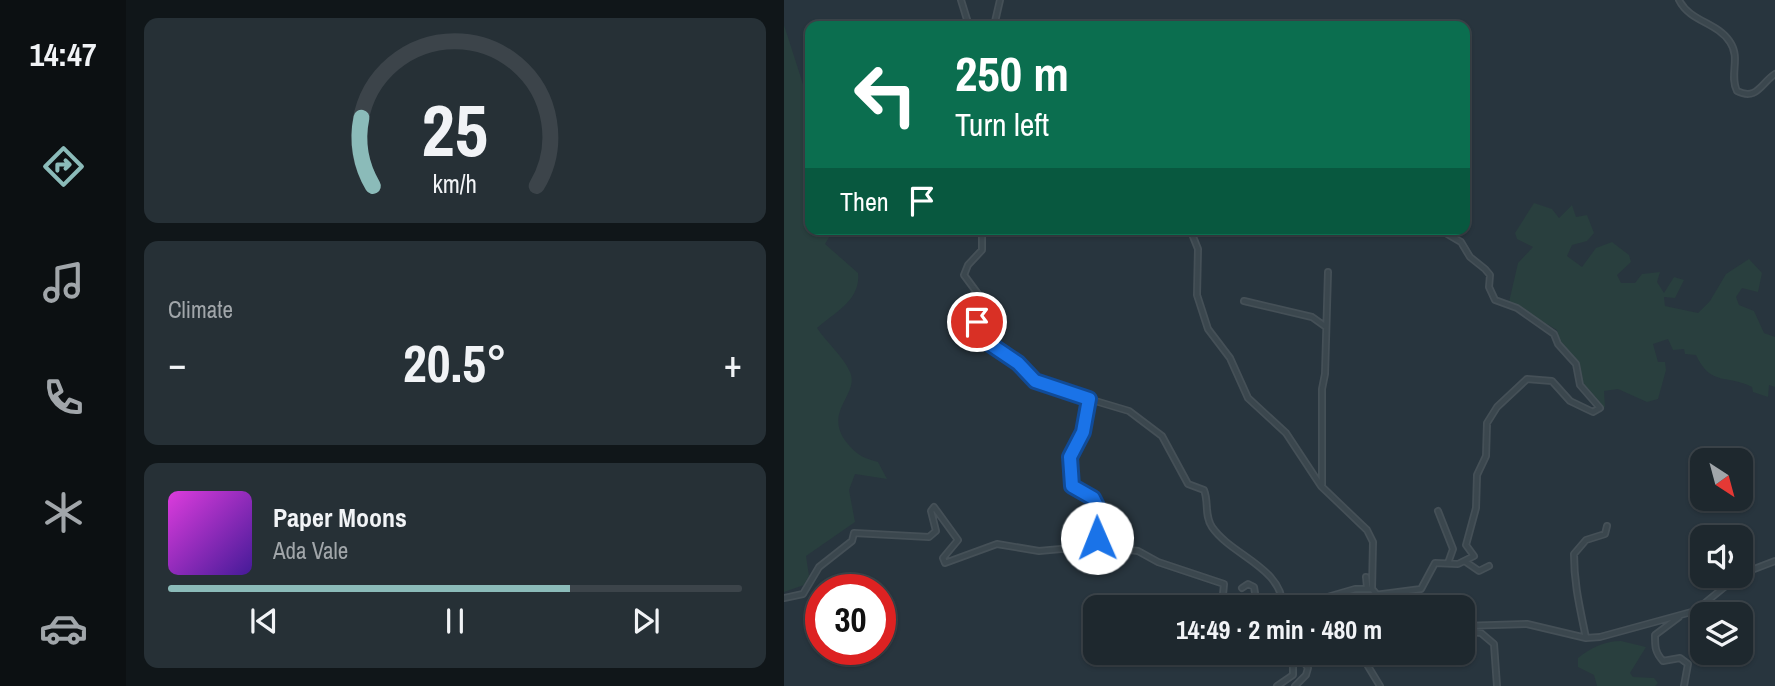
<!DOCTYPE html>
<html lang="en">
<head>
<meta charset="utf-8">
<style>
  :root { --surface:#1e282e; --page:#263036; --text:#f1f3f6; --muted:#a1a6aa; --line:#3c444a; --accent:#8bbbb9 }
  body { margin:0; font-family:"Archivo Narrow",sans-serif; background:var(--page); color:var(--text); height:100vh; display:flex; flex-direction:column; font-size:26px; white-space:nowrap }
  * { box-sizing:border-box; margin:0 }
  p { font-size:23px; color:var(--muted) }
  .icon { flex:none; width:38px; height:38px; fill:none; stroke:currentColor; stroke-width:2; stroke-linecap:round; stroke-linejoin:round }
  .map { position:relative; flex:1; overflow:hidden }
  .details { display:flex; flex-direction:column; gap:18px; padding:18px; background:#101619; width:658px }
  .details>* { flex:none }
  .hud { position:absolute; left:21px; top:21px; width:665px; height:214px; border-radius:14px; box-shadow:0 2px 5px #0004,0 0 0 2px var(--line); background:#0b6e4f; color:#fff; overflow:hidden }
  .needle { width:46px; rotate:144deg }
  .fabs { position:absolute; left:906px; top:448px; display:grid; gap:14px }
  .fabs a { display:grid; place-items:center; width:63px; height:63px; border-radius:14px; background:var(--surface); box-shadow:0 2px 5px #0004,0 0 0 2px var(--line); font-size:35px }
  .speed { position:absolute; left:21px; top:574px; display:flex; gap:14px; font-size:35px; font-weight:700; text-align:center }
  .speed>* { display:grid; place-content:center; width:91px; height:91px; border-radius:50%; background:var(--surface); box-shadow:0 2px 5px #0004,0 0 0 2px var(--line); line-height:1 }
  .speed .limit { border:10px solid #d22; background:#fff; color:#111 }
  .pin { position:absolute; display:grid; place-items:center; width:60px; height:60px; color:#fff; margin:-30px; border:4px solid #fff; border-radius:50%; box-shadow:0 2px 7px #0007 }
  .me { position:absolute; width:77px; margin:-38px; rotate:359deg; stroke-linejoin:round; filter:drop-shadow(0 0 5px #0008) }
  .turn { display:flex; align-items:center; gap:24px; height:147px; padding:0 35px; font-size:32px }
  .turn .icon { width:91px; height:91px; stroke-width:2.5 }
  .turn b { display:block; font-size:49px; line-height:60px }
  .then { display:flex; align-items:center; height:66px; padding:0 35px; background:#0003; gap:14px; font-size:26px }
  .big { font-size:52px; font-weight:700; line-height:1.1 }
  .details .card { flex:1; display:flex; flex-direction:column; justify-content:center; gap:10px; min-width:0; padding:0 24px; border-radius:14px; background:var(--page) }
  .details .dial { align-items:center; gap:0 }
  .dial svg { height:182px; overflow:visible; fill:none; stroke:var(--line); stroke-width:7; stroke-linecap:round; text-anchor:middle }
  .dial text { fill:var(--text); stroke:none }
  .song { display:flex; align-items:center; gap:21px }
  .cover { width:84px; height:84px; border-radius:10px; background:linear-gradient(135deg,hsl(300 70% 55%),hsl(260 70% 35%)) }
  .played { height:7px; border-radius:4px; background:linear-gradient(90deg,var(--accent) 70%,var(--line) 70%) }
  .keys { display:flex; justify-content:space-around; direction:ltr }
  .heat { display:flex; justify-content:space-between; align-items:center; font-size:38px; direction:ltr }
  .trip { position:absolute; left:299px; top:595px; width:392px; height:70px; border-radius:14px; background:var(--surface); box-shadow:0 2px 5px #0004,0 0 0 2px var(--line); font-weight:700; line-height:70px; text-align:center }
  main { display:flex; flex:1; min-height:0 }
  .menu { display:flex; flex-direction:column; width:126px; justify-content:space-around; align-items:center; background:#0c1012; color:var(--muted) }
  .menu .icon { width:49px; height:49px }
  .menu .current { color:var(--accent) }
  .menu b { font-size:32px; color:var(--text) }
  .map>svg:first-child { display:block }
  .green { fill:#293f3e }
  .lines { fill:none; stroke-linecap:round; stroke-linejoin:round }
  .minor-casing { stroke:#455057; stroke-width:8 }
  .minor { stroke:#3b474e; stroke-width:4.5 }
  .route-casing { stroke:#114b97; stroke-width:18 }
  .route { stroke:#1a73e8; stroke-width:12 }
</style>
</head>
<body>
<main>
<nav class="menu">
<b>14:47</b>
<svg class="icon current" aria-label="directions" viewBox="0 0 24 24"><path d="M12 3l9 9-9 9-9-9zM9 14v-3h6M13 9l2 2-2 2"/></svg>
<svg class="icon" aria-label="music" viewBox="0 0 24 24"><path d="M9 18V5l10-2v13"/><circle cx="6" cy="18" r="3"/><circle cx="16" cy="16" r="3"/></svg>
<svg class="icon" aria-label="phone" viewBox="0 0 24 24"><path d="M5 4h4l2 5-3 2q2 4 5 5l2-3 5 2v4C11 20 4 13 5 4z"/></svg>
<svg class="icon" aria-label="climate" viewBox="0 0 24 24"><path d="M12 3v18M4 7l16 10M4 17L20 7"/></svg>
<svg class="icon" aria-label="car" viewBox="0 0 24 24"><path d="M5 17H2v-5l4-1 3-4h7l3 4 3 1v5h-3M9 17h6M6 11h13"/><circle cx="7" cy="17" r="2"/><circle cx="17" cy="17" r="2"/></svg>
</nav>
<section class="details">
<div class="card dial"><svg viewBox="0 0 100 80">
<path d="M14 69A42 42 0 1 1 86 69"/>
<path d="M14 69A42 42 0 0 1 9 39" stroke="#8bbbb9"/>
<text x="50" y="56" font-size="32" font-weight="700">25</text>
<text x="50" y="72" font-size="11">km/h</text>
</svg></div>
<div class="card"><p>Climate</p>
<div class="heat"><a>−</a><b class="big">20.5°</b><a>+</a></div>
</div>
<div class="card">
<div class="song"><i class="cover"></i><div><b>Paper Moons</b><p>Ada Vale</p></div></div>
<div class="played"></div>
<div class="keys"><svg class="icon" aria-label="previous" viewBox="0 0 24 24"><path d="M18 5L8 12l10 7zM5 5v14"/></svg><svg class="icon" aria-label="pause" viewBox="0 0 24 24"><path d="M8 5v14M16 5v14"/></svg><svg class="icon" aria-label="next" viewBox="0 0 24 24"><path d="M6 5l10 7-10 7zM19 5v14"/></svg></div>
</div>
</section>
<div class="map">
<svg width="991" height="686" viewBox="0 0 991 686">
  <rect width="100%" height="100%" fill="#28353e"/>
  <!-- green -->
  <path class="green" d="M0 25 26 106V145L20 149 21 160 26 168V229H50L41 244 74 273C77 300 51 312 33 328 42 342 59 356 66 372 76 395 38 411 63 443 73 455 79 458 94 462L103 479 71 474 65 490 71 522 22 556 25 576 20 585 0 592Z
    M750 203 768 209 775 218 788 205 792 217 803 215 810 233 803 241 788 245 783 256 798 267 812 248 828 242 845 255 847 262 833 275 837 283H851L858 274 876 272 873 282 880 293 890 277 900 280 891 298 880 297 881 306 914 313 926 301 942 274 965 259 978 273 974 292 958 288 952 297 955 305 970 311 980 333 991 337V387L985 385 984 397 969 392 968 387C943 374 927 387 912 355L901 354 900 349 889 350 884 339 869 344 874 362H881L882 370 874 399 863 402 834 389 820 391 821 407 816 408 812 399 797 385 796 368 776 341 773 330 725 302 734 263 749 247 733 239 731 233Z
    M837 641 862 647 846 673 849 677 870 678 874 683 871 686H813L810 675 794 667V658C806 648 821 641 837 641Z"/>
  <g class="lines">
    <defs>
      <path id="minor" d="M177 0 185 26
        M895 0C906 22 933 22 946 42 957 58 945 75 953 91 973 101 977 83 991 74
        M210 26 216 0
        M198 229V250L184 265 180 275 197 298 192 330 206 347 226 357 261 386 345 411 378 436 404 484 420 490C425 502 420 515 428 527 448 556 498 567 499 607
        M406 229 414 249 413 295 424 329 446 358 464 398 502 433 537 486 583 530 589 542 588 589 604 607
        M460 301 528 317 542 327
        M305 399 299 432 286 457 288 487 309 498 313 506 310 546
        M538 485V389L541 374 544 272
        M654 511 669 549 664 563
        M682 562 695 571 705 566
        M957 574 991 561
        M582 577 583 587
        M458 588 464 584 470 587 471 593 466 607
        M591 595 637 589 651 563 674 564 690 556 682 545 692 508 693 475 702 456 703 423 713 407 743 379 768 381 786 401 809 412 816 408 796 385 792 364 774 344 770 334 733 308 711 300 705 287 706 275 701 269 686 257 677 242 655 229
        M548 596 552 607
        M0 598 19 594 35 567 68 541 70 533 145 537 152 531 147 511 150 507 174 540 159 558 161 563 213 544 255 551 310 546 354 551 374 562 440 584 438 605 456 607
        M509 607 571 589H588
        M576 607 593 604
        M895 617 871 635C871 647 871 652 879 661L896 658 904 664 900 686
        M679 626 743 624 802 638 816 637 911 611 954 576
        M679 631 697 633 710 644 713 686
        M802 638C796 608 790 585 790 554L802 540 821 534 823 526
        M576 653 596 686
        M493 686 509 675V653
        M511 686 522 675 524 668 513 653"/>
    </defs>
    <!-- minor casing -->
    <use href="#minor" class="minor-casing"/>
    <!-- minor -->
    <use href="#minor" class="minor"/>
  </g>
  <g class="lines">
    <defs>
      <path id="route" d="M193 322 192 330 197 338 234 363 251 381 305 399 299 432 286 457 288 486 309 498 313 506V538"/>
    </defs>
    <!-- route casing -->
    <use href="#route" class="route-casing"/>
    <!-- route -->
    <use href="#route" class="route"/>
  </g>
</svg>
<div class="fabs">
<a><svg class="needle" viewBox="-14 -14 28 28"><path d="M0-13l5 13h-10z" fill="#e53935"/><path d="M0 13l5-13h-10z" fill="#a1a6aa"/></svg></a>
<a><svg class="icon" aria-label="sound" viewBox="0 0 24 24"><path d="M4 9h4l5-4v14l-5-4H4zM17 9q2 3 0 6"/></svg></a>
<a><svg class="icon" aria-label="layers" viewBox="0 0 24 24"><path d="M12 4l9 5-9 5-9-5zM3 14l9 5 9-5"/></svg></a>
</div>
<div class="speed"><div class="limit">30</div></div>
<div class="pin" style="left:193px;top:322px;background:#d93025"><svg class="icon" aria-label="arrive" viewBox="0 0 24 24"><path d="M6 21V4h12l-3 4 3 4H6"/></svg></div>
<svg class="me" style="left:313px;top:538px" viewBox="-20 -20 40 40"><circle r="19" fill="#fff"/><path d="M0-13L10 11 0 6-10 11z" fill="#1a73e8"/></svg>
<div class="trip">14:49 · 2 min · 480 m</div>
<div class="hud">
<div class="turn"><svg class="icon" aria-label="left" viewBox="0 0 24 24"><path d="M17 20v-9H6M10 6l-5 5 5 5"/></svg><div><b>250 m</b>Turn left</div></div>
<div class="then">Then<svg class="icon" aria-label="arrive" viewBox="0 0 24 24"><path d="M6 21V4h12l-3 4 3 4H6"/></svg></div>
</div>
</div>
</main>
</body>
</html>
